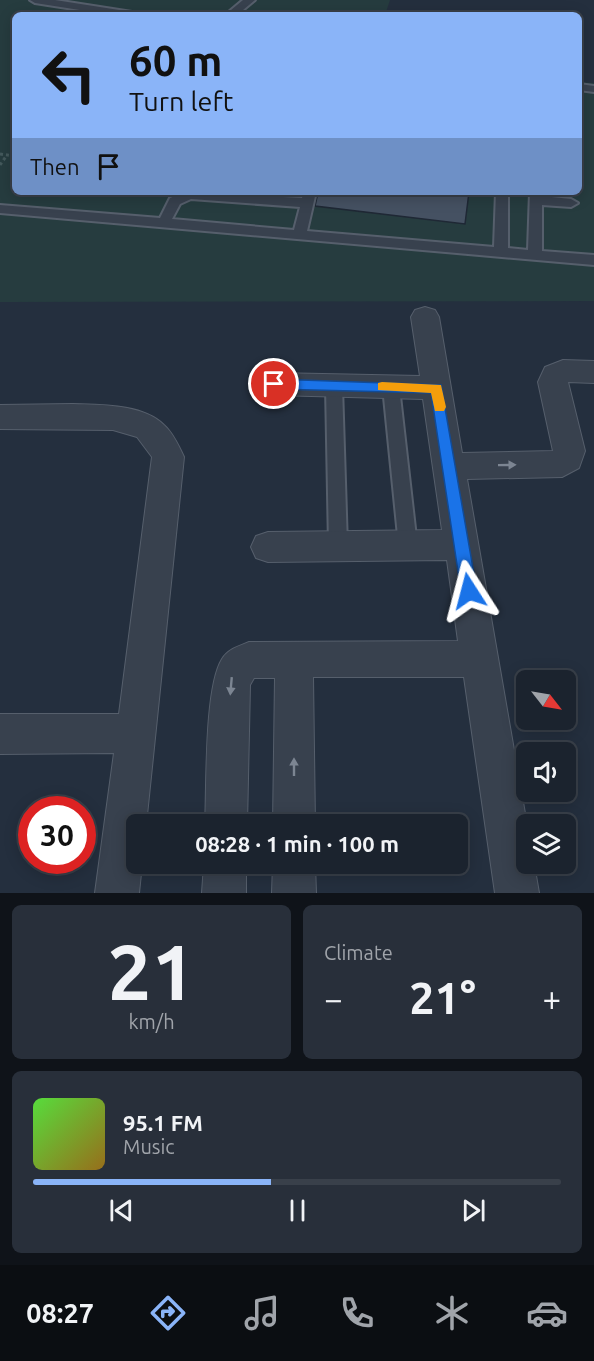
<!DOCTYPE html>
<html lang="en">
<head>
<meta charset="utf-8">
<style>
  :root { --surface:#1b232e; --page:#282f3a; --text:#f1f3f6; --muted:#a0a4aa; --line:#39404a; --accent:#8ab4f8 }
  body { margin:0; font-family:Ubuntu,sans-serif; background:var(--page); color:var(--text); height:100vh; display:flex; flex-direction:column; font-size:22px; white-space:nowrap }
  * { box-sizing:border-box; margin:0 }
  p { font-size:20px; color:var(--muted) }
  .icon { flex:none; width:33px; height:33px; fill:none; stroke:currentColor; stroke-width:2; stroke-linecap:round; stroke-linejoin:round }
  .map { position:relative; height:893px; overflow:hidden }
  .sheet { display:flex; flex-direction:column; gap:12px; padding:12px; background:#0f1319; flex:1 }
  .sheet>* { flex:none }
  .guide { position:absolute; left:12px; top:12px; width:570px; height:183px; border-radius:9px; box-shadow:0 3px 15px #0003,0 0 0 2px var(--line); background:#8ab4f8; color:#111; overflow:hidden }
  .needle { width:39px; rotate:121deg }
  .buttons { position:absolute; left:516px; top:670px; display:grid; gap:12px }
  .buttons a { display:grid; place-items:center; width:60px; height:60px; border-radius:9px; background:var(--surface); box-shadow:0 3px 15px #0003,0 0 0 2px var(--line); font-size:30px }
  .speed { position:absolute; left:18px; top:796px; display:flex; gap:12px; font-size:30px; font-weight:700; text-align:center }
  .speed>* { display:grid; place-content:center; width:78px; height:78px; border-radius:50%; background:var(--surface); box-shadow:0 3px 15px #0003,0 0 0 2px var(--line); line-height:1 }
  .speed .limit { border:9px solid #d22; background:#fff; color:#111 }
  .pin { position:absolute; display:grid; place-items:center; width:51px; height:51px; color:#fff; margin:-26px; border:3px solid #fff; border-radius:50%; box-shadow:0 2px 6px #0007 }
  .me { position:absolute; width:66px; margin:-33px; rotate:351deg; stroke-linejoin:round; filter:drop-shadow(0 0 4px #0008) }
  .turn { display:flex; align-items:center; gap:21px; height:126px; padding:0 18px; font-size:27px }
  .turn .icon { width:78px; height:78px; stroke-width:2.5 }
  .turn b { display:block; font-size:42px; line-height:51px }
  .then { display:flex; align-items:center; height:57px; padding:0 18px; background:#0003; gap:12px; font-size:22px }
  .big { font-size:45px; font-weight:700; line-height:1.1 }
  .sheet .card { flex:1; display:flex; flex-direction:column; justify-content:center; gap:9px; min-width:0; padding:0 21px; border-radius:9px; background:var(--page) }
  .sheet .dial { align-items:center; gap:0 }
  .dial b { font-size:78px; line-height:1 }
  .song { display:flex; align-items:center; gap:18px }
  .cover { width:72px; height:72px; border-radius:9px; background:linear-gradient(135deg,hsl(110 70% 55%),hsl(40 70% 35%)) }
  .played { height:6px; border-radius:3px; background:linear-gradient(90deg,var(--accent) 45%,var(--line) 45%) }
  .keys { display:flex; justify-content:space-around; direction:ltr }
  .heat { display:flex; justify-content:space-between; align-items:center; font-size:33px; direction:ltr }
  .sheet .tiles { flex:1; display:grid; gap:12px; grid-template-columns:1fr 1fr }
  .card:last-child { grid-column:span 2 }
  .trip { position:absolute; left:126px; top:814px; width:342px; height:60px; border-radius:9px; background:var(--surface); box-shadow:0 3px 15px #0003,0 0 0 2px var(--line); font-weight:700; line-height:60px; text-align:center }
  .dock { display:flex; height:96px; justify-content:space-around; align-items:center; background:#0b0e12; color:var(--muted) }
  .dock .icon { width:42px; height:42px }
  .dock .active { color:var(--accent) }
  .dock b { font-size:27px; color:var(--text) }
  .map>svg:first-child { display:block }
  .green { fill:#263c3f }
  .building { fill:#455162; stroke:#1f2835; stroke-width:1.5 }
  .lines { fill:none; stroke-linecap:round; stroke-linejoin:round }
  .service-casing { stroke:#565f6c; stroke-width:4 }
  .minor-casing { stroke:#565f6c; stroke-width:2 }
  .path { stroke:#44595c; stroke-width:3; stroke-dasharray:3 3; stroke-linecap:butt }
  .service { fill:#38414e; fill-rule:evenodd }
  .minor { fill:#38414e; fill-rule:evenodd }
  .oneway { fill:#7c8592 }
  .route { fill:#1a73e8; stroke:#114b97; stroke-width:1.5 }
  .slow { fill:#f59e0b }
</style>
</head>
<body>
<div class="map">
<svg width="594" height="893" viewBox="0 0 594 893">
  <rect width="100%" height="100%" fill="#242f3e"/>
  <!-- green -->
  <path class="green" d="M0 0H390L385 15H15V192H579V82L594 83V301L0 302Z"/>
  <!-- building -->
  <path class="building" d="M318 192H469L465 224 315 206Z"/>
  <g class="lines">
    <defs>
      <path id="service" d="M30 0H55L132 12 137 15H112L35 3Z
        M243 0H255L237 15H225Z
        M579 84 594 86V92L579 90Z
        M185 192 302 198 304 192H316L307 231 494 247 496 192H508V248L528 250 530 192H542V196L571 199 578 203 571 207 542 205V251L594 255V265L0 213V205L160 218 170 198ZM191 199 300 207 294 230 172 219 180 204Z
        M334 380 342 386 347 546 344 552 338 554 332 552 329 546 326 386Z
        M391 381 399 387 417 546 414 552 408 554 402 552 399 546 383 387Z"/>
      <path id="minor" d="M425 307 435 310 439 317 462 453 553 451 538 382 545 367 563 360 594 361V383L568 382 585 451 579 468 562 477 467 479 527 825 526 864H534L539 893H495L464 677H313L315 825H273L275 678H254L250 685 247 825H205C207 787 204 688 222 659 228 649 239 646 249 642L458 641 447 560 268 562 256 558 251 547 256 536 268 532 442 530 423 399 274 395 263 392 259 384 263 376 274 373 420 376 411 317 415 310Z
        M73 404C101 405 143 404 164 425 173 433 179 446 184 457L146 825H136V864H142L139 893H95L114 753 0 754V714H119L152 457 137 437 113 430 0 429V405Z
        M204 864H246V893H202Z
        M273 864H315L316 893H272Z"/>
    </defs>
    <!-- service casing -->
    <use href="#service" class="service-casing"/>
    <!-- minor casing -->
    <use href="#minor" class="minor-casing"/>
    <!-- path -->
    <path class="path" d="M0 154 15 156
      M0 165 7 155"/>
    <!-- service -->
    <use href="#service" class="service"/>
    <!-- minor -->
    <use href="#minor" class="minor"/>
  </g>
  <!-- one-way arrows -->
  <defs><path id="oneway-solid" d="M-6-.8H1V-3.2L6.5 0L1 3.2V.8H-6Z" transform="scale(1.5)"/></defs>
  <g class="oneway">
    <use href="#oneway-solid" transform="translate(507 465) rotate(-1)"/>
    <use href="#oneway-solid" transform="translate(231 686) rotate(95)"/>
    <use href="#oneway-solid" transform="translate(294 767) rotate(-90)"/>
  </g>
  <!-- route -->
  <path class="route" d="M274 379 441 385 477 591 474 596H463L461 591 431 393 274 389 268 384Z"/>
  <!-- slow -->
  <path class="slow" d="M382 382 441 385 446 407 444 411H435L431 393 378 390V383Z"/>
</svg>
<div class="buttons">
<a><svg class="needle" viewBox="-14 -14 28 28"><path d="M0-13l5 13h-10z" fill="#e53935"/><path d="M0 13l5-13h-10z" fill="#a0a4aa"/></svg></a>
<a><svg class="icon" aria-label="sound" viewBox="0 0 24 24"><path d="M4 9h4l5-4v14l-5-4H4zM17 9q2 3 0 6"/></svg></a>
<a><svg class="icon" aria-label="layers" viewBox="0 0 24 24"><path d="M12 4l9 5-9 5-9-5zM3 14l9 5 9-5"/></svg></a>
</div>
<div class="speed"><div class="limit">30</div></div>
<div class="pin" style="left:274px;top:384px;background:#d93025"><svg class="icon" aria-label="arrive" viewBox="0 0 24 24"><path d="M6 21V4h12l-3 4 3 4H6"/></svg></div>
<svg class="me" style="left:469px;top:591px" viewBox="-20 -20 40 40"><path d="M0-17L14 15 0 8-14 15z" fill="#1a73e8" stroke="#fff" stroke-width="4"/></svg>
<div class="trip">08:28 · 1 min · 100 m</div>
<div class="guide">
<div class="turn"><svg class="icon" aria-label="left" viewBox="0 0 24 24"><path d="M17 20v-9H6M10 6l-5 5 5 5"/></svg><div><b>60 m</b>Turn left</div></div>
<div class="then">Then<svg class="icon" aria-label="arrive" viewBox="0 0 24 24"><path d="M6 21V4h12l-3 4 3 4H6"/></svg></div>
</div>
</div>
<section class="sheet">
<div class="tiles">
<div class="card dial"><b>21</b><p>km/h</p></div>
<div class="card"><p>Climate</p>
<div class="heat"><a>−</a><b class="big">21°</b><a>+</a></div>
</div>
<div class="card">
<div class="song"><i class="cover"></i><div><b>95.1 FM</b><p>Music</p></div></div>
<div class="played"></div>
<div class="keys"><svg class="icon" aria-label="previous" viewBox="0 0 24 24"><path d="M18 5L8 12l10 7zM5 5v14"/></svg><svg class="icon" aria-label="pause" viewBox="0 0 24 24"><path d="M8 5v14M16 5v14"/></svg><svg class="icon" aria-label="next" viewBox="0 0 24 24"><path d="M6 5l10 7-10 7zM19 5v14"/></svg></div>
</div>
</div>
</section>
<nav class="dock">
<b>08:27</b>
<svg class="icon active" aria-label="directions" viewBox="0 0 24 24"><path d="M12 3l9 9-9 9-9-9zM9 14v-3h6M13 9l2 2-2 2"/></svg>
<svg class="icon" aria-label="music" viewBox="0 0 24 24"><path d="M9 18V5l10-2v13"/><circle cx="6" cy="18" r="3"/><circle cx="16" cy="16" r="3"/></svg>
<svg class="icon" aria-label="phone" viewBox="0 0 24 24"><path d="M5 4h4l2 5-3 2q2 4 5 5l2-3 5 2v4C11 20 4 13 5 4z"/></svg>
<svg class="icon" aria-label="climate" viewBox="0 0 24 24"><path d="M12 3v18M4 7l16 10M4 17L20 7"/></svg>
<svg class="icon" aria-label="car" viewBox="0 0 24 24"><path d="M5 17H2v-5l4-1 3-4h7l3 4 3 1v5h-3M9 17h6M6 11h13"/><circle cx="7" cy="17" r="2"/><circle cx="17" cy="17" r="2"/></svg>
</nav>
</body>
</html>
